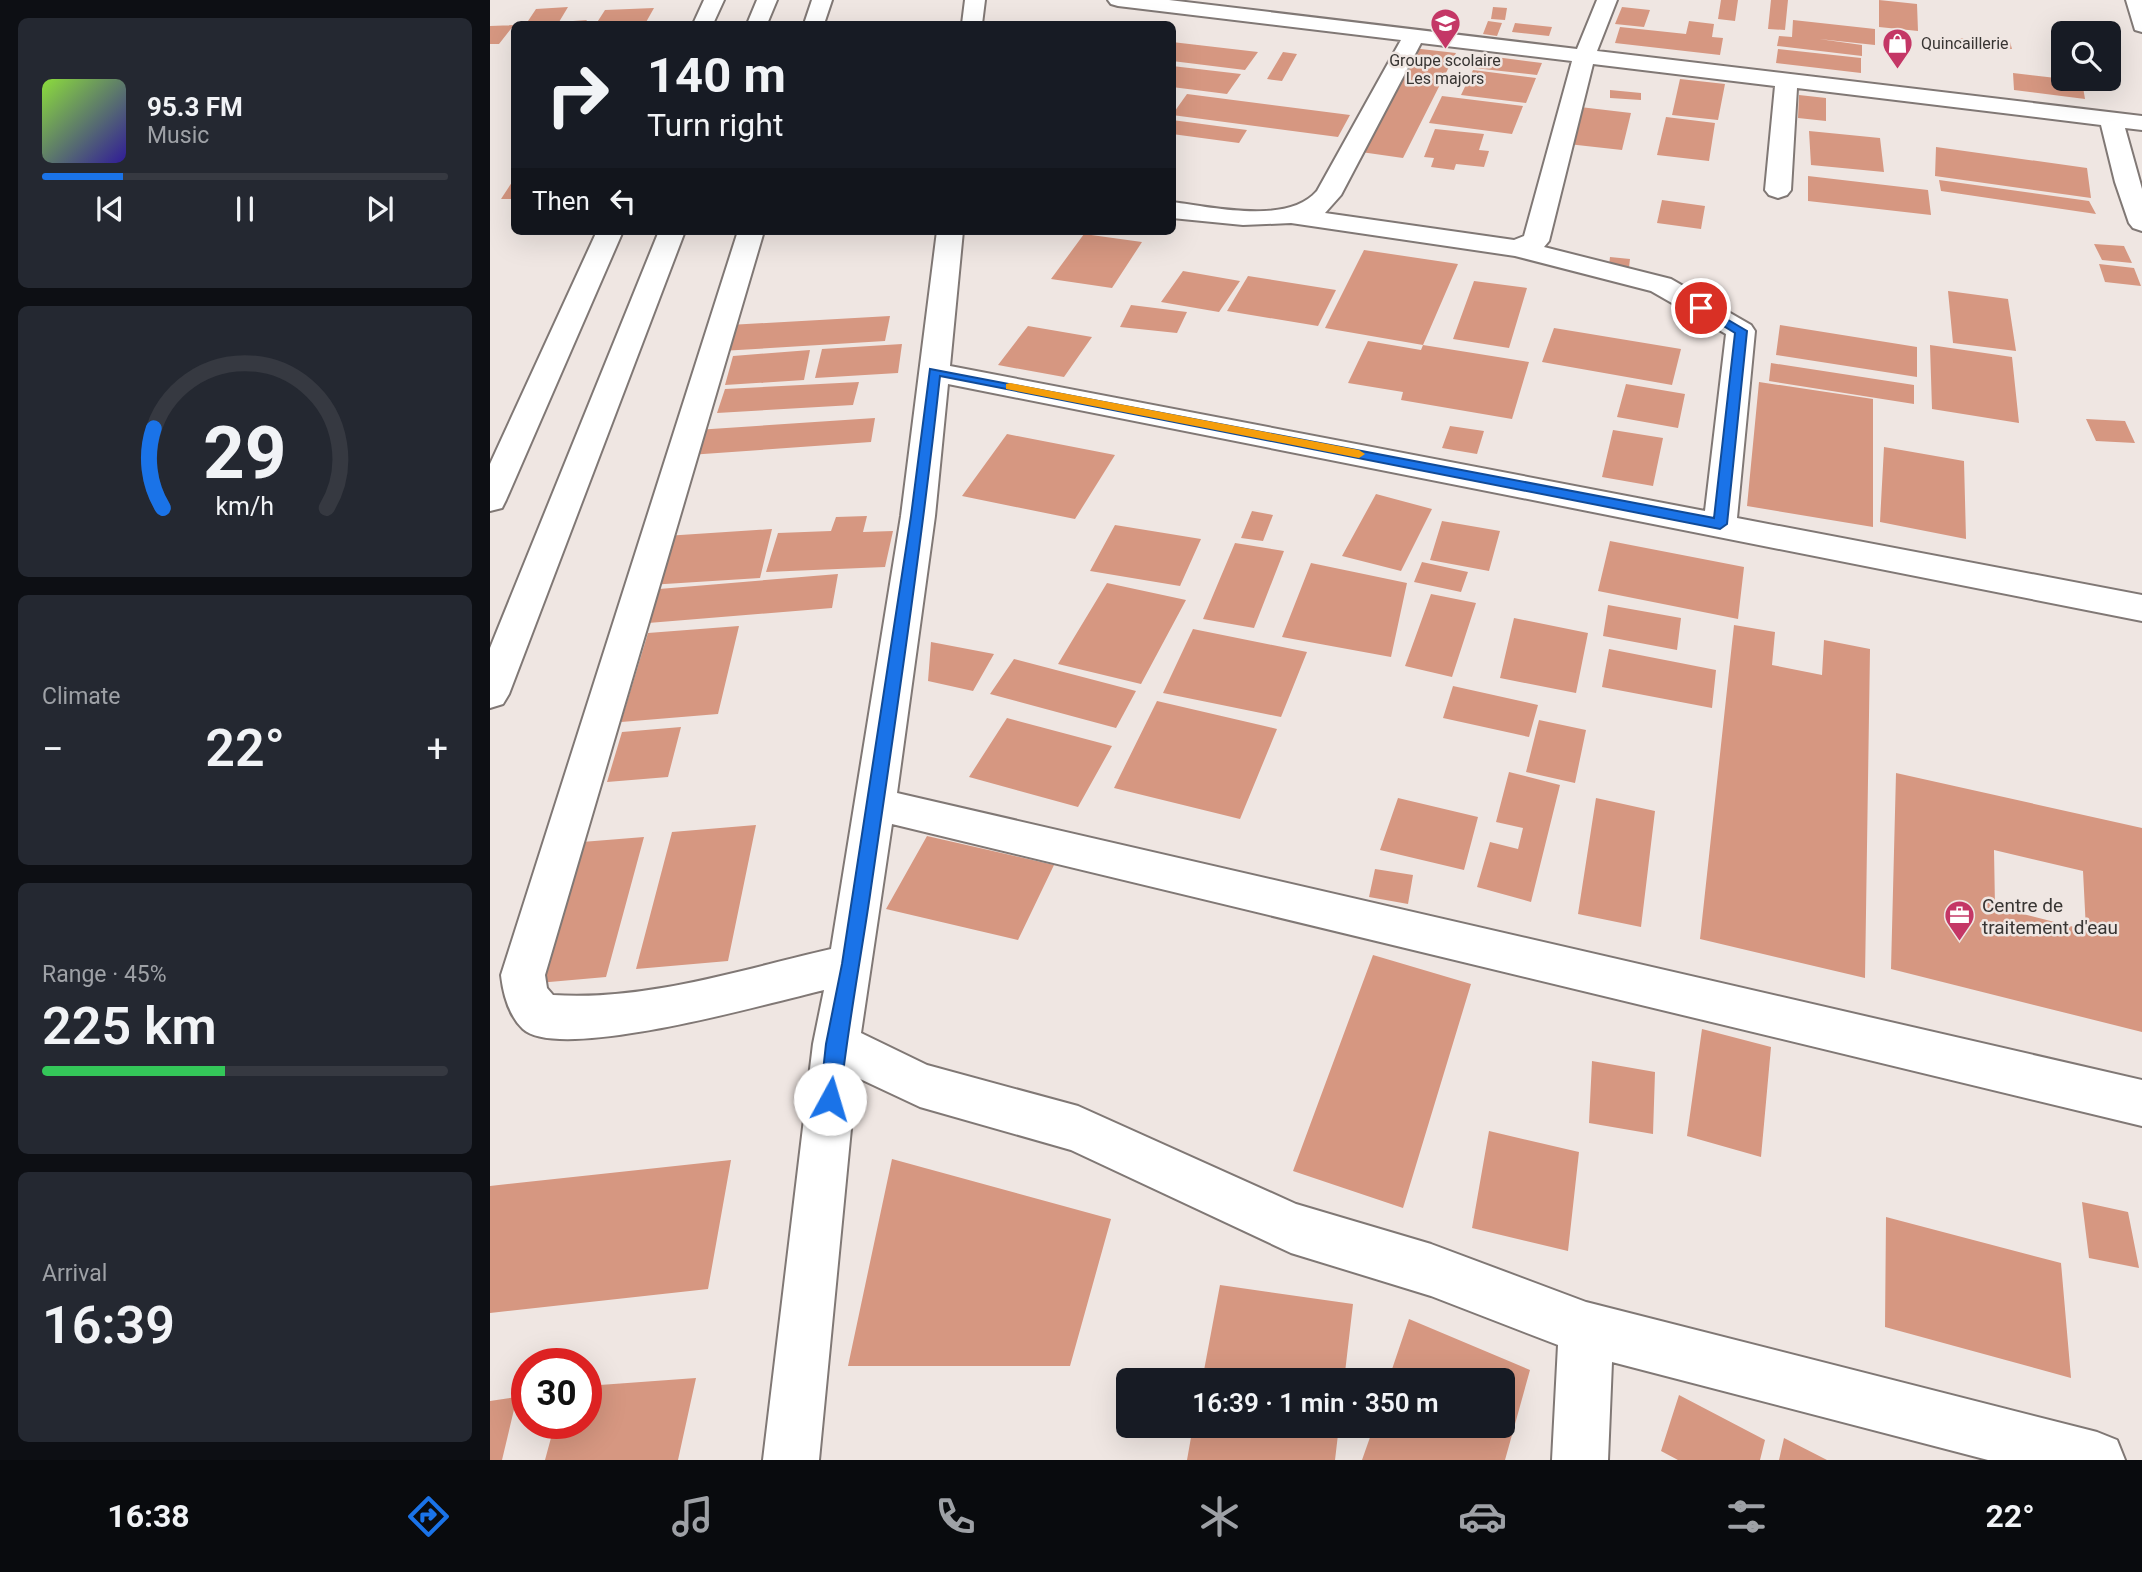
<!DOCTYPE html>
<html lang="en">
<head>
<meta charset="utf-8">
<style>
  :root { --surface:#171b24; --page:#242831; --text:#f1f3f6; --muted:#9ea1a6; --line:#363941; --accent:#1a73e8 }
  body { margin:0; font-family:Roboto,sans-serif; background:var(--page); color:var(--text); height:100vh; display:flex; flex-direction:column; font-size:26px; white-space:nowrap }
  * { box-sizing:border-box; margin:0 }
  p { font-size:23px; color:var(--muted) }
  .icon { flex:none; width:38px; height:38px; fill:none; stroke:currentColor; stroke-width:2; stroke-linecap:round; stroke-linejoin:round }
  .map { position:relative; flex:1; overflow:hidden }
  .details { display:flex; flex-direction:column; gap:18px; padding:18px; background:#0d0f14; width:490px }
  .details>* { flex:none }
  .hud { position:absolute; left:21px; top:21px; width:665px; height:214px; border-radius:10px; box-shadow:0 7px 28px #0002; background:#171b24; color:var(--text); overflow:hidden }
  .buttons { position:absolute; left:1561px; top:21px; display:grid; gap:14px }
  .buttons a { display:grid; place-items:center; width:70px; height:70px; border-radius:10px; background:var(--surface); box-shadow:0 7px 28px #0002; font-size:35px }
  .speed { position:absolute; left:21px; top:1348px; display:flex; gap:14px; font-size:35px; font-weight:700; text-align:center }
  .speed>* { display:grid; place-content:center; width:91px; height:91px; border-radius:50%; background:var(--surface); box-shadow:0 7px 28px #0002; line-height:1 }
  .speed .limit { border:10px solid #d22; background:#fff; color:#111 }
  .pin { position:absolute; display:grid; place-items:center; width:60px; height:60px; color:#fff; margin:-30px; border:4px solid #fff; border-radius:50%; box-shadow:0 2px 7px #0007 }
  .me { position:absolute; width:77px; margin:-38px; rotate:6deg; stroke-linejoin:round; filter:drop-shadow(0 0 5px #0008) }
  .turn { display:flex; align-items:center; gap:24px; height:147px; padding:0 21px; font-size:32px }
  .turn .icon { width:91px; height:91px; stroke-width:2.5 }
  .turn b { display:block; font-size:49px; line-height:60px }
  .then { display:flex; align-items:center; height:66px; padding:0 21px; background:#0003; gap:14px; font-size:26px }
  .big { font-size:52px; font-weight:600; line-height:1.1 }
  .details .tile { flex:1; display:flex; flex-direction:column; justify-content:center; gap:10px; min-width:0; padding:0 24px; border-radius:10px; background:var(--page) }
  .details .dial { align-items:center; gap:0 }
  .dial svg { height:182px; overflow:visible; fill:none; stroke:var(--line); stroke-width:7; stroke-linecap:round; text-anchor:middle }
  .dial text { fill:var(--text); stroke:none }
  .song { display:flex; align-items:center; gap:21px }
  .cover { width:84px; height:84px; border-radius:10px; background:linear-gradient(135deg,hsl(90 70% 55%),hsl(250 70% 35%)) }
  .played { height:7px; border-radius:4px; background:linear-gradient(90deg,var(--accent) 20%,var(--line) 20%) }
  .keys { display:flex; justify-content:space-around; direction:ltr }
  .heat { display:flex; justify-content:space-between; align-items:center; font-size:38px; direction:ltr }
  .charge { height:10px; border-radius:5px; background:linear-gradient(90deg,#34c759 45%,var(--line) 0) }
  .trip { position:absolute; left:626px; top:1368px; width:399px; height:70px; border-radius:10px; background:var(--surface); box-shadow:0 7px 28px #0002; font-weight:600; line-height:70px; text-align:center }
  .menu { display:flex; height:112px; justify-content:space-around; align-items:center; background:#090b0e; color:var(--muted) }
  .menu .icon { width:49px; height:49px }
  .menu .on { color:var(--accent) }
  .menu b { font-size:32px; color:var(--text) }
  main { display:flex; flex:1; min-height:0 }
  .map>svg:first-child { display:block }
  .building { fill:#d69781; fill-rule:evenodd }
  .lines { fill:none; stroke-linecap:round; stroke-linejoin:round }
  .street-casing { stroke:#807875; stroke-width:4 }
  .primary-casing { stroke:#807875; stroke-width:4 }
  .street { fill:#fff; fill-rule:evenodd }
  .primary { fill:#fff; fill-rule:evenodd }
  .route { fill:#1a73e8; stroke:#114b97; stroke-width:2 }
  .slow { fill:#f59e0b }
  .labels { text-anchor:middle; dominant-baseline:central; stroke-width:5; stroke-linejoin:round; paint-order:stroke }
  .far-poi-label { font-size:16px; fill:#383533; stroke:#efe6e2; text-anchor:start }
  .poi-label { font-size:19px; fill:#383533; stroke:#efe6e2; text-anchor:start }
</style>
</head>
<body>
<main>
<section class="details">
<div class="tile">
<div class="song"><i class="cover"></i><div><b>95.3 FM</b><p>Music</p></div></div>
<div class="played"></div>
<div class="keys"><svg class="icon" aria-label="previous" viewBox="0 0 24 24"><path d="M18 5L8 12l10 7zM5 5v14"/></svg><svg class="icon" aria-label="pause" viewBox="0 0 24 24"><path d="M8 5v14M16 5v14"/></svg><svg class="icon" aria-label="next" viewBox="0 0 24 24"><path d="M6 5l10 7-10 7zM19 5v14"/></svg></div>
</div>
<div class="tile dial"><svg viewBox="0 0 100 80">
<path d="M14 69A42 42 0 1 1 86 69"/>
<path d="M14 69A42 42 0 0 1 10 34" stroke="#1a73e8"/>
<text x="50" y="56" font-size="32" font-weight="700">29</text>
<text x="50" y="72" font-size="11">km/h</text>
</svg></div>
<div class="tile"><p>Climate</p>
<div class="heat"><a>−</a><b class="big">22°</b><a>+</a></div>
</div>
<div class="tile"><p>Range · 45%</p><b class="big">225 km</b><div class="charge"></div></div>
<div class="tile"><p>Arrival</p><b class="big">16:39</b></div>
</section>
<div class="map">
<svg width="1652" height="1460" viewBox="0 0 1652 1460">
  <rect width="100%" height="100%" fill="#efe6e2"/>
  <!-- building -->
  <path class="building" d="M1231 0H1248L1245 21 1228 19Z
    M1281 0H1298L1295 30 1278 29Z
    M1389 0 1427 4 1428 31 1389 27Z
    M78 7 69 22 97 20 94 24H36L46 9Z
    M1003 7 1017 8 1015 20 1001 19Z
    M1132 7 1160 10 1154 27 1125 24Z
    M164 8 155 24H106L115 10Z
    M1303 20 1385 29V45L1329 39 1372 45V56L1287 46 1289 36 1302 37Z
    M998 21 1012 23 1007 36 993 34Z
    M1199 21 1224 24 1222 37 1233 38 1230 55 1125 43 1130 27 1196 34Z
    M1025 23 1062 27 1059 36 1022 32Z
    M24 25 9 44H0V26Z
    M1467 38 1520 42 1522 49 1469 44Z
    M682 42 768 52 755 70 682 61Z
    M922 48 966 53 913 158 864 151Z
    M1288 49 1371 58V73L1286 63Z
    M793 52 807 54 792 81 777 79Z
    M990 55 1052 63 1047 75 984 68Z
    M682 66 751 74 737 94 682 87Z
    M983 70 1046 78 1036 103 971 95Z
    M1523 73 1592 81 1595 99 1524 90Z
    M1190 79 1235 84 1228 120 1182 115Z
    M1120 90 1151 93V100L1120 98Z
    M697 94 860 115 848 137 682 115Z
    M1309 95 1336 98V121L1308 118Z
    M952 96 1033 106 1022 134 939 123Z
    M1090 107 1141 113 1132 150 1078 144Z
    M1176 117 1225 123 1219 161 1167 155Z
    M682 120 757 130 749 143 682 134Z
    M945 129 994 134 989 150 999 151 994 167 966 164 964 170 941 167 944 158 934 157Z
    M1319 131 1390 138 1394 172 1321 165Z
    M1446 147 1597 168 1601 198 1445 176Z
    M1318 176 1438 190 1441 215 1318 201Z
    M24 179V199H11Z
    M1449 180 1599 201 1606 214 1451 191Z
    M1172 200 1215 206 1211 229 1167 223Z
    M594 234 652 242 622 288 561 279Z
    M1604 244 1634 246 1642 263 1612 260Z
    M874 250 968 264 933 345 835 328Z
    M1120 257 1140 259 1138 276 1118 274Z
    M1609 264 1644 268 1651 286 1615 282Z
    M693 271 750 281 729 312 671 302Z
    M758 276 846 290 828 326 737 311Z
    M984 281 1037 288 1019 348 963 339Z
    M1458 291 1518 299 1526 351 1463 343Z
    M641 305 697 312 687 333 630 327Z
    M400 316 395 341 231 351 239 325Z
    M1290 325 1427 347V377L1286 355Z
    M538 326 602 337 574 377 508 365Z
    M1064 328 1191 349 1182 385 1052 362Z
    M878 341 931 350 933 345 1039 362 1022 419 911 400 913 392 858 383Z
    M412 344 408 373 325 378 332 349Z
    M1440 345 1522 357 1529 423 1442 409Z
    M320 350 314 380 235 385 243 356Z
    M1281 363 1424 385V404L1279 381Z
    M369 382 363 405 227 413 235 389Z
    M1269 382 1383 399V527L1257 506Z
    M1136 384 1195 394 1188 428 1127 417Z
    M385 418 381 442 199 455 206 430Z
    M1596 419 1635 421 1645 443 1606 441Z
    M960 426 994 431 987 454 952 448Z
    M1123 430 1173 438 1163 486 1112 477Z
    M517 434 625 455 585 519 472 496Z
    M1394 447 1474 461 1476 539 1390 522Z
    M886 494 942 509 911 571 852 556Z
    M762 511 783 515 773 541 751 538Z
    M377 516 373 532 403 531 395 567 276 572 288 533 341 531 346 517Z
    M952 521 1010 531 999 571 940 560Z
    M625 525 711 539 690 586 600 571Z
    M282 529 270 578 159 585 175 536Z
    M1120 541 1254 567 1248 619 1108 591Z
    M745 543 794 551 764 628 713 619Z
    M932 562 978 572 971 592 924 582Z
    M821 563 917 583 901 657 792 637Z
    M348 574 342 608 146 624 157 590Z
    M617 583 696 600 651 684 568 664Z
    M941 594 986 603 962 677 915 666Z
    M1118 605 1191 618 1187 650 1113 636Z
    M1024 618 1098 633 1086 693 1010 678Z
    M1244 625 1285 632 1282 665 1332 675 1334 640 1380 649 1375 978 1210 939Z
    M249 626 228 714 131 722 158 633Z
    M703 629 817 652 791 717 673 693Z
    M441 642 504 654 483 691 438 681Z
    M1119 649 1226 670 1222 708 1112 687Z
    M524 659 646 691 626 728 500 694Z
    M963 686 1048 705 1039 737 953 718Z
    M667 701 787 729 750 819 624 788Z
    M517 718 622 746 588 807 479 777Z
    M1049 720 1096 730 1085 783 1036 772Z
    M191 727 178 777 117 782 132 732Z
    M1019 772 1070 785 1041 902 987 887 1000 842 1028 849 1033 828 1006 822Z
    M1406 773 1652 828V1032L1401 969ZM1504 850 1593 871 1596 930 1505 907Z
    M908 798 988 817 974 870 890 850Z
    M1106 798 1165 811 1151 927 1088 914Z
    M266 825 238 961 146 969 182 832Z
    M437 836 564 865 528 940 396 909Z
    M154 837 116 977 48 983 92 842Z
    M885 869 923 875 918 904 879 897Z
    M883 955 981 984 913 1208 803 1171Z
    M1212 1029 1281 1047 1271 1157 1197 1136Z
    M1102 1061 1165 1072 1163 1134 1099 1123Z
    M999 1131 1089 1152 1078 1251 982 1228Z
    M402 1159 621 1219 580 1366H358Z
    M241 1160 218 1289 0 1313V1186Z
    M1592 1202 1638 1212 1649 1268 1599 1258Z
    M1396 1217 1571 1263 1581 1378 1395 1327Z
    M730 1285 863 1304 854 1381H712Z
    M919 1319 1040 1370 1015 1460H872L884 1426H1013V1381H898Z
    M206 1378 188 1460H55L65 1423H96V1386Z
    M1189 1395 1275 1440 1270 1460H1188L1171 1451Z
    M27 1397 12 1460H0V1401Z
    M703 1426H849L845 1460H697Z
    M1294 1438 1337 1460H1289Z"/>
  <g class="lines">
    <defs>
      <path id="street" d="M322 0H342L334 24H314Z
        M475 0H495L492 24H472Z
        M618 0H679L1087 49 1107 0H1127L1107 51 1652 116V130L1635 128 1652 189V231L1643 228 1639 223 1625 182 1611 125 1307 88 1301 190 1297 195 1288 198 1279 195 1275 190 1285 86 1103 64 1059 241 1054 247 1181 279 1261 325 1265 331 1247 518 1652 595V621L458 384 445 516 407 793 1652 1080V1126L402 824 371 1033 437 1065 588 1106 806 1204 941 1244 1096 1302 1607 1432 1627 1440 1635 1460H1498L1122 1362 1118 1460H1062L1068 1345 941 1296 801 1253 581 1150 430 1107 366 1077 329 1460H273L323 1044 334 990C283 1002 70 1063 33 1029 19 1016 13 993 11 975L248 231H274L55 975 57 988 63 995C156 1001 250 970 341 949L411 516 447 231H473L460 366 1215 511 1236 334 1161 291 1025 256 801 223 753 225 682 218V202C722 207 798 225 827 191L911 40 628 6 621 4ZM931 43 1082 61 1034 236 1024 240 835 213 851 195Z
        M1636 0H1652V32L1645 30Z"/>
      <path id="primary" d="M214 0H234L223 24H203Z
        M267 0H287L277 24H257Z
        M107 231H133L16 500 12 508 0 511V464Z
        M169 231H195L19 694 13 704 0 708V648Z"/>
    </defs>
    <!-- street casing -->
    <use href="#street" class="street-casing"/>
    <!-- primary casing -->
    <use href="#primary" class="primary-casing"/>
    <!-- street -->
    <use href="#street" class="street"/>
    <!-- primary -->
    <use href="#primary" class="primary"/>
  </g>
  <!-- route -->
  <path class="route" d="M1211 304 1257 331 1237 524 1230 529 450 376C431 550 405 723 380 895 370 963 357 1031 350 1099L347 1106 340 1109 333 1106 330 1099 336 1044 352 964 421 516 440 369 1224 518 1245 333 1207 310 1205 308Z"/>
  <!-- slow -->
  <path class="slow" d="M520 383 869 450 875 454 869 458 516 389V384Z"/>
  <!-- icons -->
  <defs>
    <symbol id="school-pin" viewBox="-11 -11 22 30"><path d="M0 17L-7.5 6A9.5 9.5 0 1 1 7.5 6Z" fill="#c43766" stroke="#efe6e2"/><path d="M0-5L7-2L0 1L-7-2ZM-4 1L0 2.5L4 1V4Q0 6-4 4Z" fill="#fff"/></symbol>
    <symbol id="shop-pin" viewBox="-11 -11 22 30"><path d="M0 17L-7.5 6A9.5 9.5 0 1 1 7.5 6Z" fill="#c43766" stroke="#efe6e2"/><path d="M-5-2.5h2.3a2.7 3.5 0 0 1 5.4 0H5L5.5 6h-11ZM-1.5-2.5h3a1.5 2.3 0 0 0-3 0Z" fill="#fff"/></symbol>
    <symbol id="office-pin" viewBox="-11 -11 22 30"><path d="M0 17L-7.5 6A9.5 9.5 0 1 1 7.5 6Z" fill="#c43766" stroke="#efe6e2"/><path d="M-6-3h4V-5.5h4V-3h4V5H-6ZM-1-4.5V-3h2v-1.5ZM-6 0V1H6V0Z" fill="#fff"/></symbol>
  </defs>
  <g fill-rule="evenodd">
    <use href="#school-pin" x="938" y="6" width="35" height="47"/>
    <use href="#shop-pin" x="1390" y="26" width="35" height="47"/>
    <use href="#office-pin" x="1452" y="898" width="35" height="47"/>
  </g>
  <g class="labels">
    <!-- far-poi labels -->
    <g class="far-poi-label">
      <text x="1431" y="43">Quincaillerie</text>
      <text x="955" y="60" text-anchor="middle">Groupe scolaire<tspan x="955" dy="18">Les majors</tspan></text>
    </g>
    <!-- poi labels -->
    <g class="poi-label">
      <text x="1492" y="905">Centre de<tspan x="1492" dy="22">traitement d'eau</tspan></text>
    </g>
  </g>
</svg>
<div class="buttons">
<a><svg class="icon" aria-label="search" viewBox="0 0 24 24"><circle cx="10" cy="10" r="6"/><path d="M15 15l6 6"/></svg></a>
</div>
<div class="speed"><div class="limit">30</div></div>
<div class="pin" style="left:1211px;top:308px;background:#d93025"><svg class="icon" aria-label="arrive" viewBox="0 0 24 24"><path d="M6 21V4h12l-3 4 3 4H6"/></svg></div>
<svg class="me" style="left:340px;top:1099px" viewBox="-20 -20 40 40"><circle r="19" fill="#fff"/><path d="M0-13L10 11 0 6-10 11z" fill="#1a73e8"/></svg>
<div class="trip">16:39 · 1 min · 350 m</div>
<div class="hud">
<div class="turn"><svg class="icon" aria-label="right" viewBox="0 0 24 24"><path d="M7 20v-9h11M14 6l5 5-5 5"/></svg><div><b>140 m</b>Turn right</div></div>
<div class="then">Then<svg class="icon" aria-label="left" viewBox="0 0 24 24"><path d="M17 20v-9H6M10 6l-5 5 5 5"/></svg></div>
</div>
</div>
</main>
<nav class="menu">
<b>16:38</b>
<svg class="icon on" aria-label="directions" viewBox="0 0 24 24"><path d="M12 3l9 9-9 9-9-9zM9 14v-3h6M13 9l2 2-2 2"/></svg>
<svg class="icon" aria-label="music" viewBox="0 0 24 24"><path d="M9 18V5l10-2v13"/><circle cx="6" cy="18" r="3"/><circle cx="16" cy="16" r="3"/></svg>
<svg class="icon" aria-label="phone" viewBox="0 0 24 24"><path d="M5 4h4l2 5-3 2q2 4 5 5l2-3 5 2v4C11 20 4 13 5 4z"/></svg>
<svg class="icon" aria-label="climate" viewBox="0 0 24 24"><path d="M12 3v18M4 7l16 10M4 17L20 7"/></svg>
<svg class="icon" aria-label="car" viewBox="0 0 24 24"><path d="M5 17H2v-5l4-1 3-4h7l3 4 3 1v5h-3M9 17h6M6 11h13"/><circle cx="7" cy="17" r="2"/><circle cx="17" cy="17" r="2"/></svg>
<svg class="icon" aria-label="filters" viewBox="0 0 24 24"><path d="M4 7h16M4 17h16"/><circle cx="9" cy="7" r="2"/><circle cx="15" cy="17" r="2"/></svg>
<b>22°</b>
</nav>
</body>
</html>
